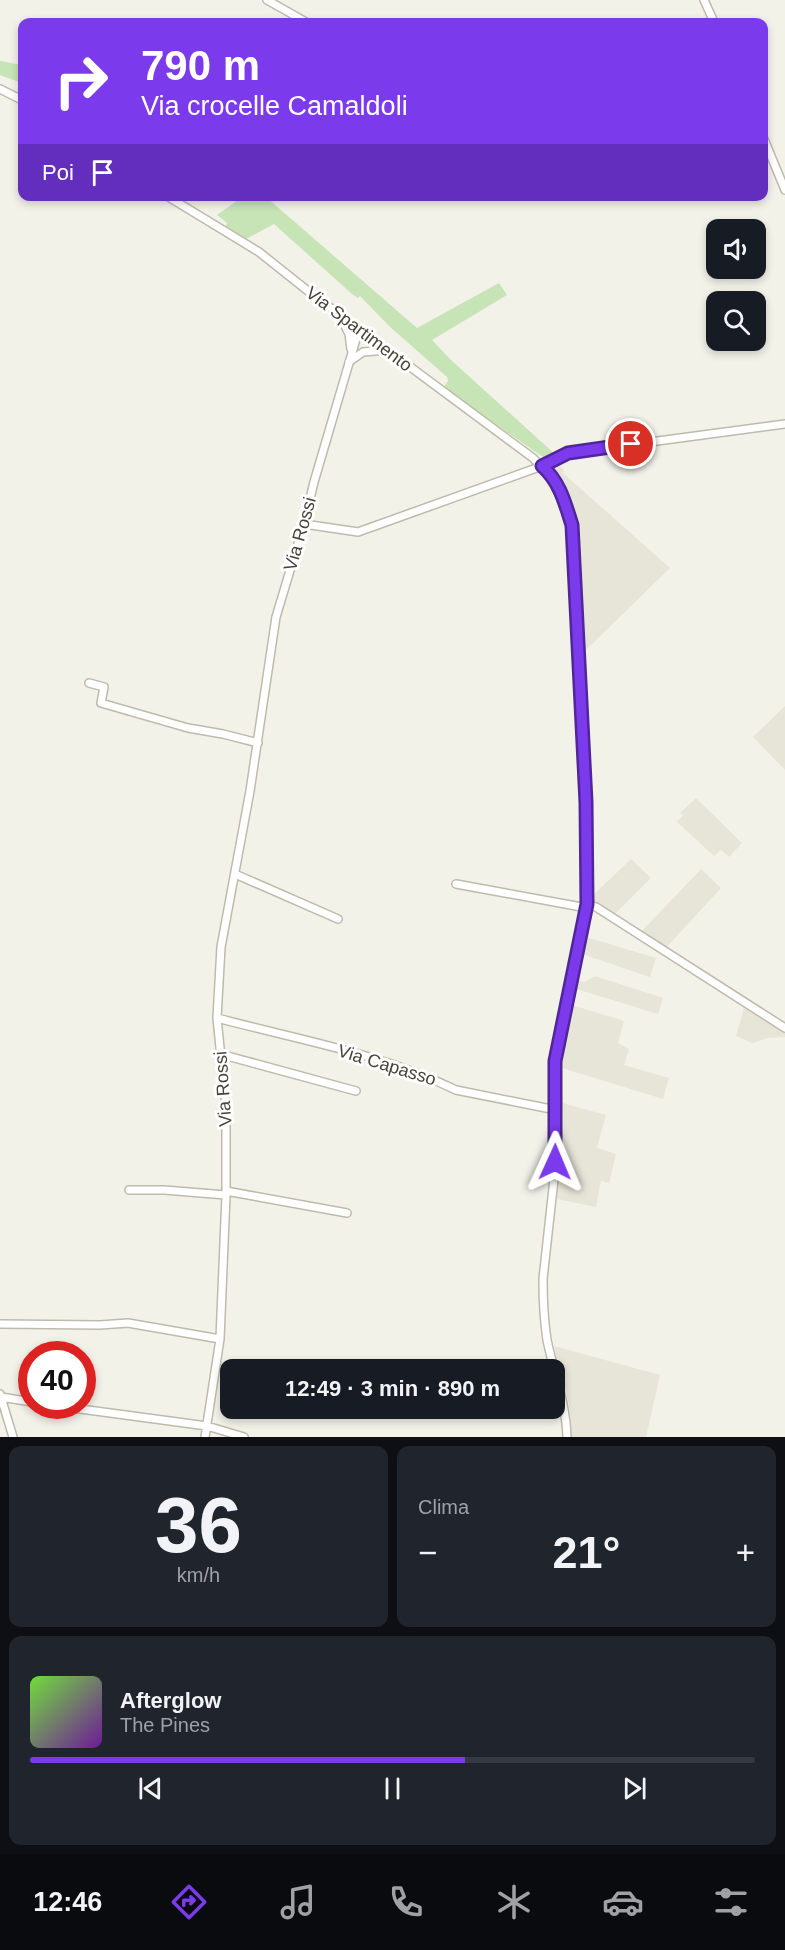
<!DOCTYPE html>
<html lang="it">
<head>
<meta charset="utf-8">
<style>
  :root { --surface:#171b24; --page:#20242c; --text:#f1f3f6; --muted:#9ea1a6; --line:#363941; --accent:#7c3aed }
  body { margin:0; font-family:Arial,sans-serif; background:var(--page); color:var(--text); height:100vh; display:flex; flex-direction:column; font-size:22px; white-space:nowrap }
  * { box-sizing:border-box; margin:0 }
  p { font-size:20px; color:var(--muted) }
  .icon { flex:none; width:33px; height:33px; fill:none; stroke:currentColor; stroke-width:2; stroke-linecap:round; stroke-linejoin:round }
  .map { position:relative; height:1437px; overflow:hidden }
  .drawer { display:flex; flex-direction:column; gap:9px; padding:9px; background:#0d0f14; flex:1 }
  .drawer>* { flex:none }
  .hud { position:absolute; left:18px; top:18px; width:750px; height:183px; border-radius:12px; box-shadow:0 3px 9px #0003; background:#7c3aed; color:#fff; overflow:hidden }
  .tools { position:absolute; left:706px; top:219px; display:grid; gap:12px }
  .tools a { display:grid; place-items:center; width:60px; height:60px; border-radius:12px; background:var(--surface); box-shadow:0 3px 9px #0003; font-size:30px }
  .speed { position:absolute; left:18px; top:1341px; display:flex; gap:12px; font-size:30px; font-weight:700; text-align:center }
  .speed>* { display:grid; place-content:center; width:78px; height:78px; border-radius:50%; background:var(--surface); box-shadow:0 3px 9px #0003; line-height:1 }
  .speed .limit { border:9px solid #d22; background:#fff; color:#111 }
  .pin { position:absolute; display:grid; place-items:center; width:51px; height:51px; color:#fff; margin:-26px; border:3px solid #fff; border-radius:50%; box-shadow:0 2px 6px #0007 }
  .me { position:absolute; width:66px; margin:-33px; rotate:1deg; stroke-linejoin:round; filter:drop-shadow(0 0 4px #0008) }
  .turn { display:flex; align-items:center; gap:21px; height:126px; padding:0 24px; font-size:27px }
  .turn .icon { width:78px; height:78px; stroke-width:2.5 }
  .turn b { display:block; font-size:42px; line-height:51px }
  .then { display:flex; align-items:center; height:57px; padding:0 24px; background:#0003; gap:12px; font-size:22px }
  .big { font-size:45px; font-weight:700; line-height:1.1 }
  .drawer .card { flex:1; display:flex; flex-direction:column; justify-content:center; gap:9px; min-width:0; padding:0 21px; border-radius:12px; background:var(--page) }
  .drawer .dial { align-items:center; gap:0 }
  .dial b { font-size:78px; line-height:1 }
  .song { display:flex; align-items:center; gap:18px }
  .cover { width:72px; height:72px; border-radius:9px; background:linear-gradient(135deg,hsl(100 70% 55%),hsl(280 70% 35%)) }
  .played { height:6px; border-radius:3px; background:linear-gradient(90deg,var(--accent) 60%,var(--line) 60%) }
  .keys { display:flex; justify-content:space-around; direction:ltr }
  .heat { display:flex; justify-content:space-between; align-items:center; font-size:33px; direction:ltr }
  .drawer .tiles { flex:1; display:grid; gap:9px; grid-template-columns:1fr 1fr }
  .card:last-child { grid-column:span 2 }
  .trip { position:absolute; left:220px; top:1359px; width:345px; height:60px; border-radius:12px; background:var(--surface); box-shadow:0 3px 9px #0003; font-weight:700; line-height:60px; text-align:center }
  .dock { display:flex; height:96px; justify-content:space-around; align-items:center; background:#090b0e; color:var(--muted) }
  .dock .icon { width:42px; height:42px }
  .dock .selected { color:var(--accent) }
  .dock b { font-size:27px; color:var(--text) }
  .map>svg:first-child { display:block }
  .residential { fill:#e7e5d8 }
  .green { fill:#c6e4b5 }
  .lines { fill:none; stroke-linecap:round; stroke-linejoin:round }
  .minor-casing { stroke:#bebbac; stroke-width:10 }
  .minor { stroke:#fff; stroke-width:7 }
  .route-casing { stroke:#51269a; stroke-width:15 }
  .route { stroke:#7c3aed; stroke-width:10 }
  .labels { text-anchor:middle; dominant-baseline:central; stroke-width:6; stroke-linejoin:round; paint-order:stroke }
  .street-label { font-size:18px; fill:#464338; stroke:#fff }
</style>
</head>
<body>
<div class="map">
<svg width="785" height="1437" viewBox="0 0 785 1437">
  <rect width="100%" height="100%" fill="#f3f2e9"/>
  <!-- residential -->
  <path class="residential" d="M555 461 564 470 563 473 670 568 584 652 574 518 565 487 552 466Z
    M785 706V770L753 737Z
    M696 798 742 843 729 857 721 850 714 856 677 822 683 815 680 813Z
    M631 859 651 878 613 916 592 903 591 897Z
    M701 869 721 888 665 949 640 933Z
    M586 937 656 958 650 977 582 954Z
    M595 976 663 998 658 1014 576 989 577 980 585 982Z
    M572 1005 624 1021 618 1043 629 1049 624 1065 669 1078 663 1099 562 1068 564 1046Z
    M745 1005 785 1031V1037L768 1038 752 1043 736 1036Z
    M560 1100 566 1104 606 1115 597 1148 616 1154 609 1183 601 1181 596 1207 557 1199 559 1175 562 1172 563 1138 559 1136Z
    M554 1346 660 1375 646 1437H572L570 1409 564 1382 566 1380 564 1374 561 1372Z"/>
  <!-- green -->
  <path class="green" d="M0 61 22 65V83L0 75Z
    M239 197H266L417 328 499 283 507 295 432 340 451 360 557 456 550 458 543 457 443 388 448 381 447 377 389 326 360 296 358 298 352 294 274 224 246 239 226 226 227 223 217 215 241 198Z"/>
  <g class="lines">
    <defs>
      <path id="minor" d="M267 0 306 22
        M704 0 714 22
        M0 89 22 100
        M764 139 785 190
        M167 196 259 252 308 291 533 458 553 478 561 491 572 525 586 802 587 908 574 963 555 1061V1170L543 1279C543 1299 544 1320 547 1340 554 1373 566 1403 567 1437
        M341 317 349 334 351 349
        M349 362 363 352 387 350
        M304 524 358 532 542 466 568 453 785 424
        M89 683 104 687 101 703 188 728 223 734 258 743
        M235 874 338 919
        M456 884 587 908
        M587 904 596 907 785 1028
        M217 1018C296 1039 383 1054 456 1090L556 1110
        M220 1054 356 1091
        M129 1190H164L226 1195
        M226 1191 347 1213
        M0 1324 100 1325 128 1323 220 1339
        M0 1394 13 1437
        M1 1397 32 1402
        M58 1406 207 1426 244 1437
        M205 1437 220 1339 226 1195V1107L217 1018 221 947 250 791 276 617 304 524 314 482 359 329"/>
    </defs>
    <!-- minor casing -->
    <use href="#minor" class="minor-casing"/>
    <!-- minor -->
    <use href="#minor" class="minor"/>
  </g>
  <g class="lines">
    <defs>
      <path id="route" d="M555 1162V1061L587 904 586 802 572 525C565 503 560 482 542 466L568 453 631 444"/>
    </defs>
    <!-- route casing -->
    <use href="#route" class="route-casing"/>
    <!-- route -->
    <use href="#route" class="route"/>
  </g>
  <g class="labels">
    <!-- street labels -->
    <g class="street-label">
      <text transform="translate(359 329) rotate(37)">Via Spartimento</text>
      <text transform="translate(300 534) rotate(-74)">Via Rossi</text>
      <text transform="translate(387 1065) rotate(17)">Via Capasso</text>
      <text transform="translate(223 1089) rotate(-94)">Via Rossi</text>
    </g>
  </g>
</svg>
<div class="tools">
<a><svg class="icon" aria-label="sound" viewBox="0 0 24 24"><path d="M4 9h4l5-4v14l-5-4H4zM17 9q2 3 0 6"/></svg></a>
<a><svg class="icon" aria-label="search" viewBox="0 0 24 24"><circle cx="10" cy="10" r="6"/><path d="M15 15l6 6"/></svg></a>
</div>
<div class="speed"><div class="limit">40</div></div>
<div class="pin" style="left:631px;top:444px;background:#d93025"><svg class="icon" aria-label="arrive" viewBox="0 0 24 24"><path d="M6 21V4h12l-3 4 3 4H6"/></svg></div>
<svg class="me" style="left:555px;top:1162px" viewBox="-20 -20 40 40"><path d="M0-17L14 15 0 8-14 15z" fill="#7c3aed" stroke="#fff" stroke-width="4"/></svg>
<div class="trip">12:49 · 3 min · 890 m</div>
<div class="hud">
<div class="turn"><svg class="icon" aria-label="right" viewBox="0 0 24 24"><path d="M7 20v-9h11M14 6l5 5-5 5"/></svg><div><b>790 m</b>Via crocelle Camaldoli</div></div>
<div class="then">Poi<svg class="icon" aria-label="arrive" viewBox="0 0 24 24"><path d="M6 21V4h12l-3 4 3 4H6"/></svg></div>
</div>
</div>
<section class="drawer">
<div class="tiles">
<div class="card dial"><b>36</b><p>km/h</p></div>
<div class="card"><p>Clima</p>
<div class="heat"><a>−</a><b class="big">21°</b><a>+</a></div>
</div>
<div class="card">
<div class="song"><i class="cover"></i><div><b>Afterglow</b><p>The Pines</p></div></div>
<div class="played"></div>
<div class="keys"><svg class="icon" aria-label="previous" viewBox="0 0 24 24"><path d="M18 5L8 12l10 7zM5 5v14"/></svg><svg class="icon" aria-label="pause" viewBox="0 0 24 24"><path d="M8 5v14M16 5v14"/></svg><svg class="icon" aria-label="next" viewBox="0 0 24 24"><path d="M6 5l10 7-10 7zM19 5v14"/></svg></div>
</div>
</div>
</section>
<nav class="dock">
<b>12:46</b>
<svg class="icon selected" aria-label="directions" viewBox="0 0 24 24"><path d="M12 3l9 9-9 9-9-9zM9 14v-3h6M13 9l2 2-2 2"/></svg>
<svg class="icon" aria-label="music" viewBox="0 0 24 24"><path d="M9 18V5l10-2v13"/><circle cx="6" cy="18" r="3"/><circle cx="16" cy="16" r="3"/></svg>
<svg class="icon" aria-label="phone" viewBox="0 0 24 24"><path d="M5 4h4l2 5-3 2q2 4 5 5l2-3 5 2v4C11 20 4 13 5 4z"/></svg>
<svg class="icon" aria-label="climate" viewBox="0 0 24 24"><path d="M12 3v18M4 7l16 10M4 17L20 7"/></svg>
<svg class="icon" aria-label="car" viewBox="0 0 24 24"><path d="M5 17H2v-5l4-1 3-4h7l3 4 3 1v5h-3M9 17h6M6 11h13"/><circle cx="7" cy="17" r="2"/><circle cx="17" cy="17" r="2"/></svg>
<svg class="icon" aria-label="filters" viewBox="0 0 24 24"><path d="M4 7h16M4 17h16"/><circle cx="9" cy="7" r="2"/><circle cx="15" cy="17" r="2"/></svg>
</nav>
</body>
</html>
